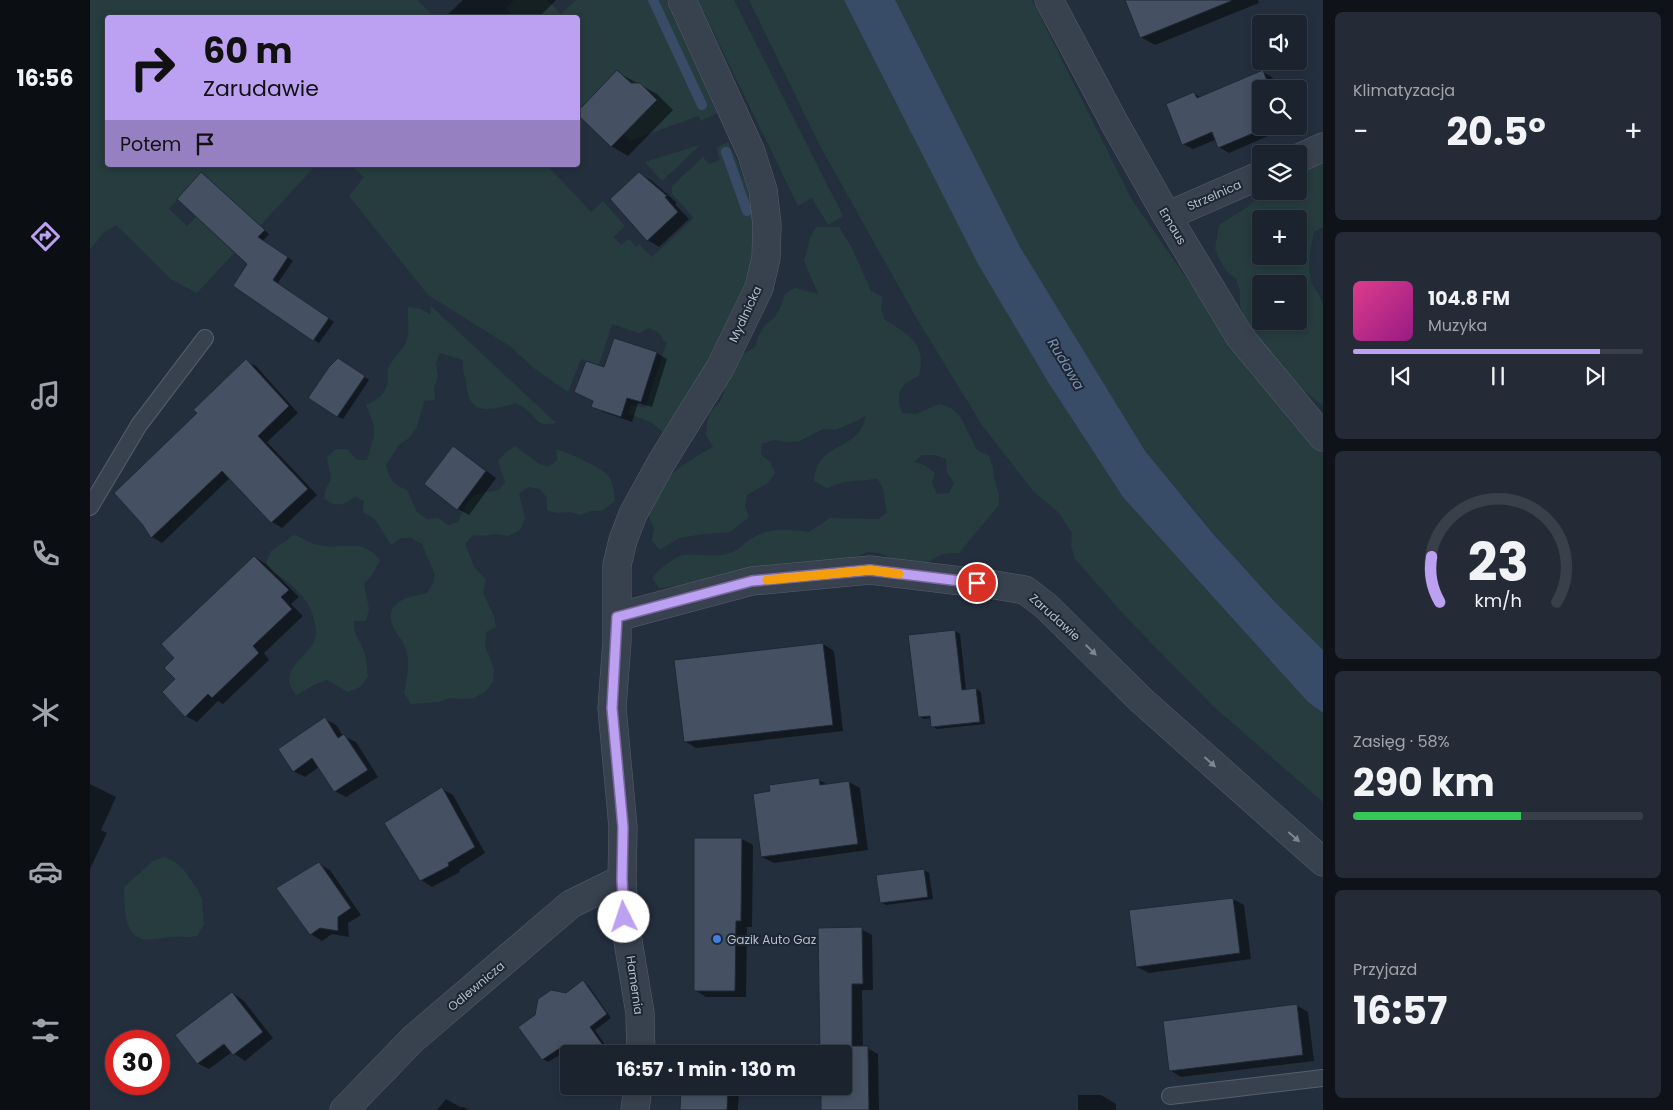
<!DOCTYPE html>
<html lang="pl">
<head>
<meta charset="utf-8">
<style>
  :root { --surface:#1b232e; --page:#242b36; --text:#f1f3f6; --muted:#a0a4aa; --line:#39404a; --accent:#bca0f2 }
  body { margin:0; font-family:Poppins,sans-serif; background:var(--page); color:var(--text); height:100vh; display:flex; flex-direction:column; font-size:19px; white-space:nowrap }
  * { box-sizing:border-box; margin:0 }
  p { font-size:16px; color:var(--muted) }
  .icon { flex:none; width:28px; height:28px; fill:none; stroke:currentColor; stroke-width:2; stroke-linecap:round; stroke-linejoin:round }
  .map { position:relative; flex:1; overflow:hidden }
  .panel { display:flex; flex-direction:column; gap:12px; padding:12px; background:#0f1319; width:350px }
  .panel>* { flex:none }
  .banner { position:absolute; left:15px; top:15px; width:475px; height:152px; border-radius:5px; box-shadow:0 2px 8px #0003,0 0 0 1px var(--line); background:#bca0f2; color:#111; overflow:hidden }
  .buttons { position:absolute; left:1162px; top:15px; display:grid; gap:10px }
  .buttons a { display:grid; place-items:center; width:55px; height:55px; border-radius:5px; background:var(--surface); box-shadow:0 2px 8px #0003,0 0 0 1px var(--line); font-size:25px }
  .speed { position:absolute; left:15px; top:1030px; display:flex; gap:10px; font-size:25px; font-weight:700; text-align:center }
  .speed>* { display:grid; place-content:center; width:65px; height:65px; border-radius:50%; background:var(--surface); box-shadow:0 2px 8px #0003,0 0 0 1px var(--line); line-height:1 }
  .speed .limit { border:8px solid #d22; background:#fff; color:#111 }
  .pin { position:absolute; display:grid; place-items:center; width:42px; height:42px; color:#fff; margin:-21px; border:2px solid #fff; border-radius:50%; box-shadow:0 1px 5px #0007 }
  .me { position:absolute; width:55px; margin:-28px; rotate:356deg; stroke-linejoin:round; filter:drop-shadow(0 0 4px #0008) }
  .turn { display:flex; align-items:center; gap:18px; height:105px; padding:0 15px; font-size:22px }
  .turn .icon { width:65px; height:65px; stroke-width:2.5 }
  .turn b { display:block; font-size:35px; line-height:42px }
  .then { display:flex; align-items:center; height:48px; padding:0 15px; background:#0003; gap:10px; font-size:19px }
  .big { font-size:38px; font-weight:700; line-height:1.1 }
  .panel .widget { flex:1; display:flex; flex-direction:column; justify-content:center; gap:8px; min-width:0; padding:0 18px; border-radius:8px; background:var(--page) }
  .panel .dial { align-items:center; gap:0 }
  .dial svg { height:130px; overflow:visible; fill:none; stroke:var(--line); stroke-width:7; stroke-linecap:round; text-anchor:middle }
  .dial text { fill:var(--text); stroke:none }
  .song { display:flex; align-items:center; gap:15px }
  .cover { width:60px; height:60px; border-radius:8px; background:linear-gradient(135deg,hsl(330 70% 55%),hsl(310 70% 35%)) }
  .played { height:5px; border-radius:2px; background:linear-gradient(90deg,var(--accent) 85%,var(--line) 85%) }
  .keys { display:flex; justify-content:space-around; direction:ltr }
  .heat { display:flex; justify-content:space-between; align-items:center; font-size:28px; direction:ltr }
  .charge { height:8px; border-radius:4px; background:linear-gradient(90deg,#34c759 58%,var(--line) 0) }
  .trip { position:absolute; left:470px; top:1045px; width:292px; height:50px; border-radius:5px; background:var(--surface); box-shadow:0 2px 8px #0003,0 0 0 1px var(--line); font-weight:700; line-height:50px; text-align:center }
  main { display:flex; flex:1; min-height:0 }
  .tab-bar { display:flex; flex-direction:column; width:90px; justify-content:space-around; align-items:center; background:#0b0e12; color:var(--muted) }
  .tab-bar .icon { width:35px; height:35px }
  .tab-bar .selected { color:var(--accent) }
  .tab-bar b { font-size:22px; color:var(--text) }
  .map>svg:first-child { display:block }
  .green { fill:#263c3f; fill-rule:evenodd }
  .water { fill:#394c67 }
  .shadow { fill:#0007 }
  .lines { fill:none; stroke-linecap:round; stroke-linejoin:round }
  .stream { stroke:#394c67; stroke-width:10 }
  .building { fill:#455162; stroke:#1f2835 }
  .lane-casing { stroke:#565f6c; stroke-width:18 }
  .street-casing { stroke:#565f6c; stroke-width:29 }
  .lane { stroke:#38414e; stroke-width:16 }
  .street { stroke:#38414e; stroke-width:28 }
  .oneway { fill:#7c8592 }
  .route-casing { stroke:#7a689d; stroke-width:12 }
  .route { stroke:#bca0f2; stroke-width:9 }
  .slow { stroke:#f59e0b; stroke-width:9 }
  .shop-dot { fill:#3f7fe0; stroke:#1d2633; stroke-width:2 }
  .labels { text-anchor:middle; dominant-baseline:central; stroke-width:4; stroke-linejoin:round; paint-order:stroke }
  .street-label { font-size:12px; fill:#b4bcc9; stroke:#1d2633 }
  .poi-label { font-size:12px; fill:#b4bcc9; stroke:#1d2633; text-anchor:start }
  .water-label { font-size:14px; font-style:italic; fill:#7c92b1; stroke:#1d2633 }
</style>
</head>
<body>
<main>
<nav class="tab-bar">
<b>16:56</b>
<svg class="icon selected" aria-label="directions" viewBox="0 0 24 24"><path d="M12 3l9 9-9 9-9-9zM9 14v-3h6M13 9l2 2-2 2"/></svg>
<svg class="icon" aria-label="music" viewBox="0 0 24 24"><path d="M9 18V5l10-2v13"/><circle cx="6" cy="18" r="3"/><circle cx="16" cy="16" r="3"/></svg>
<svg class="icon" aria-label="phone" viewBox="0 0 24 24"><path d="M5 4h4l2 5-3 2q2 4 5 5l2-3 5 2v4C11 20 4 13 5 4z"/></svg>
<svg class="icon" aria-label="climate" viewBox="0 0 24 24"><path d="M12 3v18M4 7l16 10M4 17L20 7"/></svg>
<svg class="icon" aria-label="car" viewBox="0 0 24 24"><path d="M5 17H2v-5l4-1 3-4h7l3 4 3 1v5h-3M9 17h6M6 11h13"/><circle cx="7" cy="17" r="2"/><circle cx="17" cy="17" r="2"/></svg>
<svg class="icon" aria-label="filters" viewBox="0 0 24 24"><path d="M4 7h16M4 17h16"/><circle cx="9" cy="7" r="2"/><circle cx="15" cy="17" r="2"/></svg>
</nav>
<div class="map">
<svg width="1233" height="1110" viewBox="0 0 1233 1110">
  <rect width="100%" height="100%" fill="#242f3e"/>
  <!-- green -->
  <path class="green" d="M0 0H327L345 17 18 18V165H226L170 226 104 180 79 209 97 226 106 217 145 252 107 293 81 279 26 225 13 233 0 250Z
    M424 0H457L471 14 486 0H576L627 113 611 121 608 116 540 141 533 134 562 105V95L541 83 527 71 488 111V18L425 17 416 8Z
    M608 0H644L753 216 738 225 722 198 708 206Z
    M659 0H942L1042 200 1119 310 1233 453V666L1154 631 1218 702 1233 713V802L1123 706 1037 618 985 559 981 545 982 533 969 513 943 491 892 425 827 319 730 146ZM913 306 1025 485 958 382ZM1093 496 1133 545 1080 549Z
    M638 142C655 174 665 207 663 244 661 303 605 383 573 432L561 422 538 414 541 404 555 408 577 342 573 341C572 333 565 330 559 328L549 333 522 324 511 359 508 365 491 359 478 392 445 369 421 347 338 295 259 196 274 177 260 165H457L501 212 513 201 535 226 524 237 531 245 539 239 546 247 549 244 562 257 604 218 582 194V186L613 157 619 164 630 160 626 148Z
    M610 145 572 181 555 162Z
    M1233 158V227L1224 232C1221 247 1216 269 1222 283 1226 292 1230 294 1233 305V406L1203 382 1159 329 1150 305V291L1146 279 1136 270 1130 260 1125 249 1129 225 1159 206 1175 191H1209V165ZM1171 219H1209V256H1171ZM1171 284H1209V321H1171Z
    M727 227H749L762 248 781 291 793 297 791 309 795 320C819 334 837 344 829 376 809 385 805 393 812 413L826 414 849 404 861 408 870 416 887 450 899 456 903 468 904 479 909 494V505L869 553H858L848 556 837 562 824 565 812 563 790 553 778 552 767 556 736 573 569 588 562 578C570 569 582 558 593 555 609 553 625 558 640 553 649 550 652 545 659 540 678 527 698 529 719 532L740 518 788 519 797 513 793 489 787 478C778 481 771 480 762 481 753 482 745 485 737 488L724 481C727 439 769 454 776 415L767 421 745 430 733 429 709 441 696 442 684 440 672 444 671 454 680 462 685 473 678 483 657 495 655 506 659 517 640 532 614 534 589 538 570 550 562 541C562 537 564 532 564 529 564 524 559 520 559 515 560 483 599 460 623 447L616 435 617 422 621 411 630 402 635 390 633 377 641 357 653 354 665 347 669 335 676 324 685 317 691 306 695 294 705 288 728 294 714 261C719 247 717 239 727 227ZM832 455H845L856 459 857 472 864 483 859 493 847 494 842 483 845 473 834 465 824 462Z
    M340 305 466 423C446 427 449 420 436 409 434 407 429 405 426 403 401 410 379 418 376 383 375 374 372 371 373 360L350 353 346 364 348 376 344 388 345 400 334 401 327 427 319 438 309 445 296 465C299 479 304 485 317 490L327 512 337 519 348 518 358 525 368 522C381 493 377 496 409 490L415 482 408 461 416 452 425 446 448 463 458 467 467 460 466 449C478 453 512 467 519 477 524 484 524 494 525 501L512 511H501L490 515 479 512 467 513 457 510V498L450 489 438 487 429 494 435 518 430 530 418 536 405 534 393 536 383 535 375 544 384 566 396 580 393 593 404 616 406 627 396 632 395 645 404 669 403 682 396 691 384 698 372 699 360 698 349 702 321 704 314 693C317 679 321 662 315 647 313 640 306 634 303 627 293 601 319 597 337 593L343 583 345 575 332 544 321 538H311L301 545 284 518 273 512 274 501 265 497C252 505 248 508 234 499L236 489 241 478 237 457 246 449H257L267 460H277L284 436V425L276 405C288 400 296 394 298 380 298 377 297 372 298 369 302 358 314 350 317 339 320 329 317 318 318 307L331 309 341 315Z
    M204 535C213 538 221 544 229 545 255 551 271 535 290 561L282 575 274 584 279 609 276 621H264C263 636 270 639 274 652 277 660 277 669 278 677L270 687 258 692 237 680 226 684 206 695C204 692 201 688 200 685 193 663 227 653 226 632 225 608 211 591 192 578 184 572 181 573 176 563L181 551Z
    M75 857 85 862 94 870 108 890 112 899 114 925 107 936C97 938 90 936 80 937 71 938 61 941 52 939 32 932 35 903 34 887L63 861Z"/>
  <!-- water -->
  <path class="water" d="M754 0H805L930 247 1055 451 1125 536 1182 599 1233 650V713L1218 702 1033 497 958 382 888 264Z"/>
  <!-- shadow -->
  <path class="shadow" d="M373 0H466L448 18H354Z
    M1036 0H1168L1169 3 1065 45 1051 37Z
    M527 72 567 94 583 110 538 156 521 146 488 113Z
    M1173 72 1182 77 1187 89H1171V126H1201L1139 153 1129 147 1125 140 1103 149 1093 144 1104 93 1111 98Z
    M111 174 179 234 173 241 203 261 187 284 244 322 229 343 144 286 159 264Z
    M550 174 561 180 587 203 585 204 599 219 569 247 558 240Z
    M525 340 567 353 577 359 562 407 548 403 542 422 513 412 503 406 504 402 485 392 515 369Z
    M156 361 166 366 208 413 177 442 227 495 192 528 182 522 140 478 72 543 62 537 109 413Z
    M254 363 279 380 253 419 247 416Z
    M363 447 374 454 406 478 379 515 368 509Z
    M165 557 176 564 209 597 201 604 213 616 174 653 179 660 133 704 128 701 107 722 96 716 87 679 86 658Z
    M865 631 870 634 876 690 886 689 891 692 895 724 847 729 842 726 841 718 834 719 829 716Z
    M733 644 744 651 753 731 606 748 595 741Z
    M235 719 246 725 253 736 266 742 288 777 256 797 245 791 229 767 215 777 203 771Z
    M729 780 738 785 759 782 770 788 778 850 684 863 672 857Z
    M0 784 26 797 11 830 17 833 0 869Z
    M352 789 363 795 395 853 369 870 370 872 342 887 331 880Z
    M652 839 663 845 662 927H657L656 997H616L605 990Z
    M229 864 240 870 271 915 258 923 259 937 242 934 232 941 221 934Z
    M834 870 839 873 843 899 796 905 791 902Z
    M1143 899 1154 905 1161 959 1059 973 1047 967Z
    M771 929 782 935 783 990H772L773 1048H777L788 1054 789 1110H732L754 1086V1054H731Z
    M493 982 498 985 521 1018 505 1030 521 1054H479V1059L474 1052 458 1062 453 1059 430 1027Z
    M142 993 153 1000 183 1038 155 1061 142 1052 119 1069 107 1063Z
    M1206 1005 1218 1012 1224 1061 1091 1077 1080 1070Z
    M592 1086H649L648 1110H591Z
    M988 1095H1011L1026 1104V1110H988Z
    M356 1099 370 1107H374L379 1110H347Z"/>
  <g class="lines">
    <!-- stream -->
    <path class="stream" d="M563 0 612 105
      M636 152 657 211"/>
  </g>
  <!-- building -->
  <path class="building" d="M1035 0H1141V1L1050 38Z
    M527 70 541 83H550L567 100 521 147 488 115V111Z
    M1173 70 1180 89H1171V126H1180L1128 148 1122 132 1092 145 1076 104 1104 92 1107 98Z
    M111 172 175 230 168 237 198 257 183 280 239 318 223 341 143 286 157 264 87 199Z
    M549 172 577 196 575 197 588 212 557 241 520 199Z
    M524 338 567 352 551 402 537 398 531 417 501 407 503 401 484 392 496 361 514 367Z
    M248 358 275 376 247 417 218 398 239 367Z
    M156 359 199 406 168 436 218 489 181 523 132 471 61 538 52 524 24 493 107 413 103 410Z
    M363 446 396 471 367 510 334 484Z
    M164 556 199 590 191 597 202 609 163 646 169 653 122 698 118 694 95 717 72 692 85 679 74 668 84 658 71 644Z
    M865 630 872 690 886 688 890 722 841 727 840 716 828 717 818 635Z
    M733 643 743 725 594 742 584 660Z
    M235 717 248 738 254 734 278 770 244 792 222 758 203 772 188 749Z
    M729 778 730 785 759 781 768 844 671 857 663 794 680 791 679 785Z
    M352 787 385 847 358 863 359 866 330 881 294 823Z
    M604 838H652L651 921H646L645 991H604Z
    M229 862 261 908 248 917V931L230 928 220 935 186 888Z
    M834 869 838 897 790 903 786 875Z
    M1143 898 1150 953 1046 967 1039 910Z
    M772 927 773 984H762V1046H778L779 1110H731V1086H754V1054H730L728 928Z
    M493 980 517 1014 500 1027 519 1054H474L470 1048 452 1060 428 1027 445 1015 448 999 461 990 476 993Z
    M142 992 173 1032 143 1055 134 1044 107 1064 85 1035Z
    M1207 1004 1213 1055 1079 1071 1073 1021Z
    M593 1046 639 1049V1054H593Z
    M591 1086H638L637 1110H590Z"/>
  <g class="lines">
    <defs>
      <path id="lane" d="M0 507 49 425 115 338
        M1080 1096 1233 1078"/>
      <path id="street" d="M959 0 1025 124 1077 216 1150 337 1233 437
        M1209 158 1233 147
        M1077 216 1171 175
        M527 617 662 581 780 570 905 585 935 590 956 606 1051 700 1233 862
        M551 1054 550 1013 534 917 532 879 533 827 522 708 527 641V565L533 540 543 514 571 463 630 368 669 288 676 258 677 225 673 190 661 152 592 0
        M254 1110 323 1039 481 904 532 879
        M545 1110 548 1086"/>
    </defs>
    <!-- lane casing -->
    <use href="#lane" class="lane-casing"/>
    <!-- street casing -->
    <use href="#street" class="street-casing"/>
    <!-- lane -->
    <use href="#lane" class="lane"/>
    <!-- street -->
    <use href="#street" class="street"/>
  </g>
  <!-- one-way arrows -->
  <defs><path id="oneway-solid" d="M-6-.8H1V-3.2L6.5 0L1 3.2V.8H-6Z" transform="scale(1.25)"/></defs>
  <g class="oneway">
    <use href="#oneway-solid" transform="translate(1001 650) rotate(44)"/>
    <use href="#oneway-solid" transform="translate(1120 762) rotate(42)"/>
    <use href="#oneway-solid" transform="translate(1204 837) rotate(41)"/>
  </g>
  <g class="lines">
    <defs>
      <path id="route" d="M534 917 532 879 533 827 522 708 527 617 662 581 780 570 887 583"/>
    </defs>
    <!-- route casing -->
    <use href="#route" class="route-casing"/>
    <!-- route -->
    <use href="#route" class="route"/>
    <!-- slow -->
    <path class="slow" d="M677 580 780 570 809 574"/>
  </g>
  <!-- markers -->
  <circle class="shop-dot" cx="627" cy="939" r="5"/>
  <g class="labels">
    <!-- street labels -->
    <g class="street-label">
      <text transform="translate(1124 195) rotate(-24)">Strzelnica</text>
      <text transform="translate(1083 226) rotate(59)">Emaus</text>
      <text transform="translate(655 314) rotate(-65)">Mydlnicka</text>
      <text transform="translate(965 617) rotate(42)">Zarudawie</text>
      <text transform="translate(545 985) rotate(82)">Hamernia</text>
      <text transform="translate(386 986) rotate(-40)">Odlewnicza</text>
    </g>
    <!-- poi labels -->
    <g class="poi-label">
      <text x="637" y="939">Gazik Auto Gaz</text>
    </g>
    <!-- water labels -->
    <g class="water-label">
      <text transform="translate(976 364) rotate(59)">Rudawa</text>
    </g>
  </g>
</svg>
<div class="buttons">
<a><svg class="icon" aria-label="sound" viewBox="0 0 24 24"><path d="M4 9h4l5-4v14l-5-4H4zM17 9q2 3 0 6"/></svg></a>
<a><svg class="icon" aria-label="search" viewBox="0 0 24 24"><circle cx="10" cy="10" r="6"/><path d="M15 15l6 6"/></svg></a>
<a><svg class="icon" aria-label="layers" viewBox="0 0 24 24"><path d="M12 4l9 5-9 5-9-5zM3 14l9 5 9-5"/></svg></a>
<a>+</a>
<a>−</a>
</div>
<div class="speed"><div class="limit">30</div></div>
<div class="pin" style="left:887px;top:583px;background:#d93025"><svg class="icon" aria-label="arrive" viewBox="0 0 24 24"><path d="M6 21V4h12l-3 4 3 4H6"/></svg></div>
<svg class="me" style="left:534px;top:917px" viewBox="-20 -20 40 40"><circle r="19" fill="#fff"/><path d="M0-13L10 11 0 6-10 11z" fill="#bca0f2"/></svg>
<div class="trip">16:57 · 1 min · 130 m</div>
<div class="banner">
<div class="turn"><svg class="icon" aria-label="right" viewBox="0 0 24 24"><path d="M7 20v-9h11M14 6l5 5-5 5"/></svg><div><b>60 m</b>Zarudawie</div></div>
<div class="then">Potem<svg class="icon" aria-label="arrive" viewBox="0 0 24 24"><path d="M6 21V4h12l-3 4 3 4H6"/></svg></div>
</div>
</div>
<section class="panel">
<div class="widget"><p>Klimatyzacja</p>
<div class="heat"><a>−</a><b class="big">20.5°</b><a>+</a></div>
</div>
<div class="widget">
<div class="song"><i class="cover"></i><div><b>104.8 FM</b><p>Muzyka</p></div></div>
<div class="played"></div>
<div class="keys"><svg class="icon" aria-label="previous" viewBox="0 0 24 24"><path d="M18 5L8 12l10 7zM5 5v14"/></svg><svg class="icon" aria-label="pause" viewBox="0 0 24 24"><path d="M8 5v14M16 5v14"/></svg><svg class="icon" aria-label="next" viewBox="0 0 24 24"><path d="M6 5l10 7-10 7zM19 5v14"/></svg></div>
</div>
<div class="widget dial"><svg viewBox="0 0 100 80">
<path d="M14 69A42 42 0 1 1 86 69"/>
<path d="M14 69A42 42 0 0 1 9 41" stroke="#bca0f2"/>
<text x="50" y="56" font-size="32" font-weight="700">23</text>
<text x="50" y="72" font-size="11">km/h</text>
</svg></div>
<div class="widget"><p>Zasięg · 58%</p><b class="big">290 km</b><div class="charge"></div></div>
<div class="widget"><p>Przyjazd</p><b class="big">16:57</b></div>
</section>
</main>
</body>
</html>
